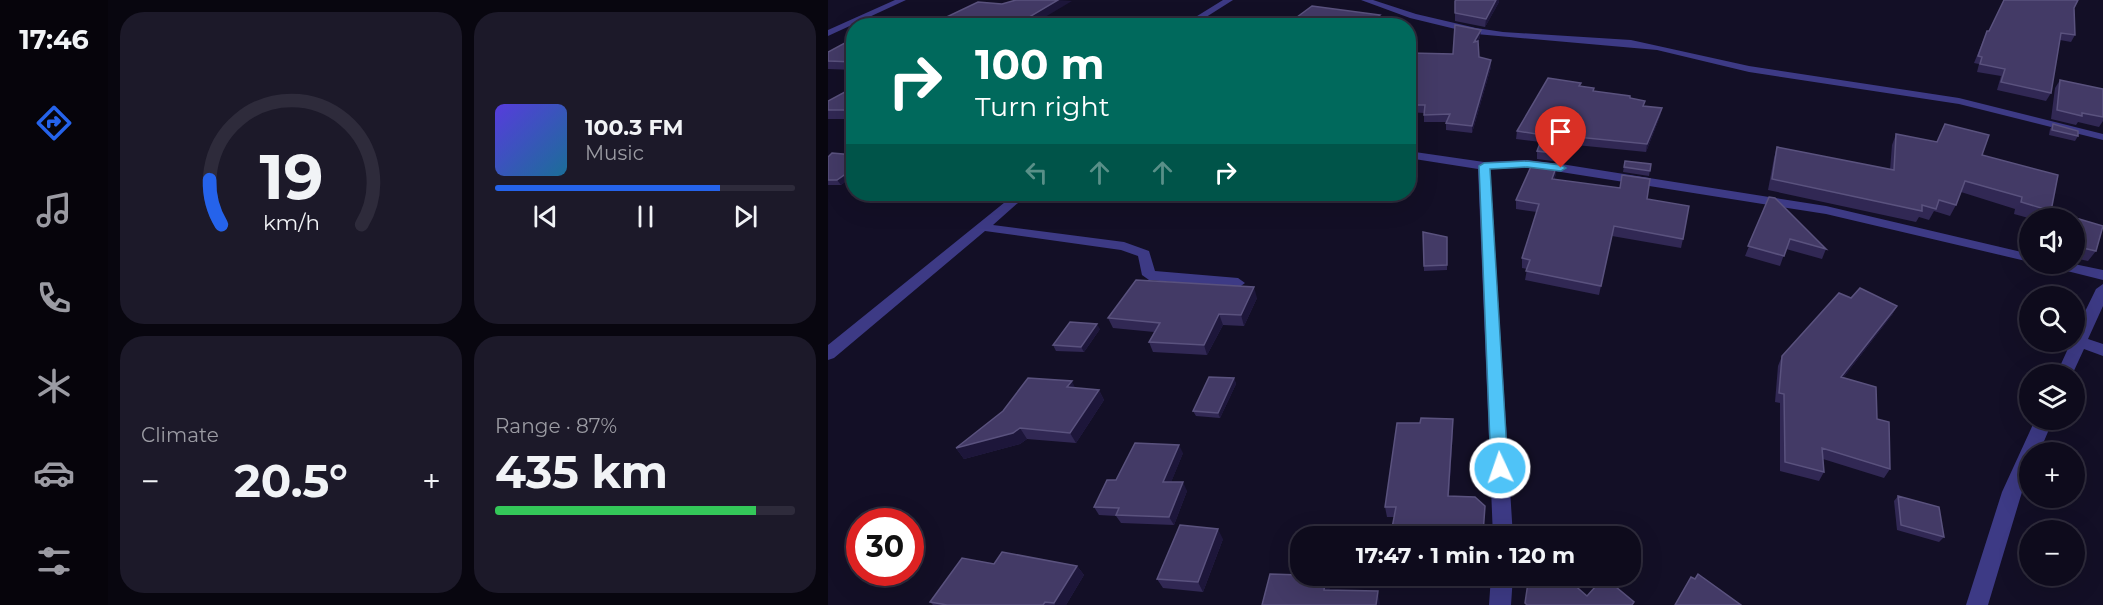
<!DOCTYPE html>
<html lang="en">
<head>
<meta charset="utf-8">
<style>
  :root { --surface:#0e0b1c; --page:#1c1929; --text:#f1f3f6; --muted:#9b9ba3; --line:#2e2b3b; --accent:#2563eb }
  body { margin:0; font-family:Montserrat,sans-serif; background:var(--page); color:var(--text); height:100vh; display:flex; flex-direction:column; font-size:22px; white-space:nowrap }
  * { box-sizing:border-box; margin:0 }
  p { font-size:20px; color:var(--muted) }
  .icon { flex:none; width:33px; height:33px; fill:none; stroke:currentColor; stroke-width:2; stroke-linecap:round; stroke-linejoin:round }
  .map { position:relative; flex:1; overflow:hidden }
  .drawer { display:flex; flex-direction:column; gap:12px; padding:12px; background:#08060f; width:720px }
  .drawer>* { flex:none }
  .banner { position:absolute; left:18px; top:18px; width:570px; height:183px; border-radius:24px; box-shadow:0 6px 24px #0002,0 0 0 2px var(--line); background:#00695c; color:#fff; overflow:hidden }
  .tools { position:absolute; left:1191px; top:208px; display:grid; gap:12px }
  .tools a { display:grid; place-items:center; width:66px; height:66px; border-radius:50%; background:var(--surface); box-shadow:0 6px 24px #0002,0 0 0 2px var(--line); font-size:30px }
  .speed { position:absolute; left:18px; top:508px; display:flex; gap:12px; font-size:30px; font-weight:700; text-align:center }
  .speed>* { display:grid; place-content:center; width:78px; height:78px; border-radius:50%; background:var(--surface); box-shadow:0 6px 24px #0002,0 0 0 2px var(--line); line-height:1 }
  .speed .limit { border:9px solid #d22; background:#fff; color:#111 }
  .pin { position:absolute; display:grid; place-items:center; width:51px; height:51px; color:#fff; margin:-62px -26px; border-radius:50% 50% 50% 0; rotate:-45deg; box-shadow:0 0 6px #0007 }
  .pin .icon { rotate:45deg }
  .me { position:absolute; width:66px; margin:-33px; rotate:357deg; stroke-linejoin:round; filter:drop-shadow(0 0 4px #0008) }
  .turn { display:flex; align-items:center; gap:21px; height:126px; padding:0 30px; font-size:27px }
  .turn .icon { width:78px; height:78px; stroke-width:2.5 }
  .turn b { display:block; font-size:42px; line-height:51px }
  .lanes { display:flex; align-items:center; height:57px; padding:0 30px; background:#0003; justify-content:center; gap:30px; direction:ltr }
  .lanes .off { opacity:.35 }
  .big { font-size:45px; font-weight:700; line-height:1.1 }
  .drawer .widget { flex:1; display:flex; flex-direction:column; justify-content:center; gap:9px; min-width:0; padding:0 21px; border-radius:24px; background:var(--page) }
  .drawer .dial { align-items:center; gap:0 }
  .dial svg { height:156px; overflow:visible; fill:none; stroke:var(--line); stroke-width:7; stroke-linecap:round; text-anchor:middle }
  .dial text { fill:var(--text); stroke:none }
  .song { display:flex; align-items:center; gap:18px }
  .cover { width:72px; height:72px; border-radius:9px; background:linear-gradient(135deg,hsl(250 70% 55%),hsl(200 70% 35%)) }
  .played { height:6px; border-radius:3px; background:linear-gradient(90deg,var(--accent) 75%,var(--line) 75%) }
  .keys { display:flex; justify-content:space-around; direction:ltr }
  .heat { display:flex; justify-content:space-between; align-items:center; font-size:33px; direction:ltr }
  .charge { height:9px; border-radius:4px; background:linear-gradient(90deg,#34c759 87%,var(--line) 0) }
  .drawer .tiles { flex:1; display:grid; gap:12px; grid-template-columns:repeat(2,1fr) }
  .trip { position:absolute; left:462px; top:526px; width:351px; height:60px; border-radius:24px; background:var(--surface); box-shadow:0 6px 24px #0002,0 0 0 2px var(--line); font-weight:700; line-height:60px; text-align:center }
  main { display:flex; flex:1; min-height:0 }
  .dock { display:flex; flex-direction:column; width:108px; justify-content:space-around; align-items:center; background:#06040b; color:var(--muted) }
  .dock .icon { width:42px; height:42px }
  .dock .active { color:var(--accent) }
  .dock b { font-size:27px; color:var(--text) }
  .map>svg:first-child { display:block }
  .lines { fill:none; stroke-linecap:round; stroke-linejoin:round }
  .minor { fill:#3d3a85; fill-rule:evenodd }
  .wall { fill:#312854 }
  .shaded-wall { fill:#1d163a }
  .building { fill:#433a66; stroke:#5a527e; stroke-width:1.5 }
  .route { fill:#4fc3f7; stroke:#337fa1; stroke-width:1.5 }
</style>
</head>
<body>
<main>
<nav class="dock">
<b>17:46</b>
<svg class="icon active" aria-label="directions" viewBox="0 0 24 24"><path d="M12 3l9 9-9 9-9-9zM9 14v-3h6M13 9l2 2-2 2"/></svg>
<svg class="icon" aria-label="music" viewBox="0 0 24 24"><path d="M9 18V5l10-2v13"/><circle cx="6" cy="18" r="3"/><circle cx="16" cy="16" r="3"/></svg>
<svg class="icon" aria-label="phone" viewBox="0 0 24 24"><path d="M5 4h4l2 5-3 2q2 4 5 5l2-3 5 2v4C11 20 4 13 5 4z"/></svg>
<svg class="icon" aria-label="climate" viewBox="0 0 24 24"><path d="M12 3v18M4 7l16 10M4 17L20 7"/></svg>
<svg class="icon" aria-label="car" viewBox="0 0 24 24"><path d="M5 17H2v-5l4-1 3-4h7l3 4 3 1v5h-3M9 17h6M6 11h13"/><circle cx="7" cy="17" r="2"/><circle cx="17" cy="17" r="2"/></svg>
<svg class="icon" aria-label="filters" viewBox="0 0 24 24"><path d="M4 7h16M4 17h16"/><circle cx="9" cy="7" r="2"/><circle cx="15" cy="17" r="2"/></svg>
</nav>
<section class="drawer">
<div class="tiles">
<div class="widget dial"><svg viewBox="0 0 100 80">
<path d="M14 69A42 42 0 1 1 86 69"/>
<path d="M14 69A42 42 0 0 1 8 46" stroke="#2563eb"/>
<text x="50" y="56" font-size="32" font-weight="700">19</text>
<text x="50" y="72" font-size="11">km/h</text>
</svg></div>
<div class="widget">
<div class="song"><i class="cover"></i><div><b>100.3 FM</b><p>Music</p></div></div>
<div class="played"></div>
<div class="keys"><svg class="icon" aria-label="previous" viewBox="0 0 24 24"><path d="M18 5L8 12l10 7zM5 5v14"/></svg><svg class="icon" aria-label="pause" viewBox="0 0 24 24"><path d="M8 5v14M16 5v14"/></svg><svg class="icon" aria-label="next" viewBox="0 0 24 24"><path d="M6 5l10 7-10 7zM19 5v14"/></svg></div>
</div>
<div class="widget"><p>Climate</p>
<div class="heat"><a>−</a><b class="big">20.5°</b><a>+</a></div>
</div>
<div class="widget"><p>Range · 87%</p><b class="big">435 km</b><div class="charge"></div></div>
</div>
</section>
<div class="map">
<svg width="1275" height="605" viewBox="0 0 1275 605">
  <rect width="100%" height="100%" fill="#130f26"/>
  <g class="lines">
    <!-- minor -->
    <path class="minor" d="M67 0H78L0 36V30Z
      M395 0H405L364 26H353Z
      M533 0H545L588 14 648 28 675 32 803 40 921 66 1131 98 1275 134V140L1131 104 921 72 829 50 648 34 582 18Z
      M580 151 656 162 699 160 733 164 998 206 1202 254V262L998 214 733 172 699 168 662 169 685 537H665L650 169 580 158Z
      M187 194H200L165 225 296 242 321 251 327 271 410 278 417 283 410 288 321 280 314 275 310 256 293 250 157 231 6 358 0 360V345Z
      M1221 264H1246L1275 270V280L1223 267Z
      M1275 284V306L1260 339 1275 344V356L1256 349 1244 375H1228L1243 342H1246V334L1268 289Z
      M1207 420H1225L1211 453H1202V474L1194 492 1160 605H1138L1174 492Z
      M663 576H685L683 605H661Z"/>
  </g>
  <!-- wall -->
  <path class="wall" d="M628 0H671V2L657 27 627 21V1Z
    M1246 8 1247 35 1243 42 1232 40 1223 93 1218 101 1169 90 1173 76 1149 72 1151 64 1146 63 1159 31H1161Z
    M652 37 650 42 651 57 663 67 644 133 618 130V122H596V113L580 112V61L625 54Z
    M26 38V70L0 69V52Z
    M1232 80 1275 89V121L1271 127 1250 122 1248 125 1223 119 1227 88Z
    M752 86 766 92 802 98 816 106 834 108 832 116 818 152 738 144 732 162 709 159V151L713 142 688 139 689 131Z
    M26 87V119H0V101Z
    M1225 124 1250 136 1247 141 1221 135 1222 129Z
    M1068 134 1154 155 1223 211 1218 219H1204L1186 214 1187 209 1133 192 1128 205 1122 216 1106 211 1101 220 1091 217 1088 222 940 190 946 158 949 147 1062 170 1064 145Z
    M26 155V175L13 185H0V157Z
    M797 161 823 164 821 176 795 172Z
    M729 165 728 174 726 180 819 199 855 239 853 248 784 236 771 295 697 280 699 269 694 268V258L709 212 688 209V200Z
    M941 197 998 249 994 259 958 249 952 266 917 256Z
    M1241 216 1275 226 1268 251 1260 261 1246 258V219H1239Z
    M595 232 619 237V270L596 271Z
    M429 298 416 326 395 325 379 355 325 352 321 342 326 332 285 328 280 318Z
    M1023 298 1069 306 1064 315 1015 378 1049 419 1062 469 1056 478 995 459 996 472 991 481 952 471V403L947 402 950 366 954 356Z
    M272 329 256 352 228 351 225 345Z
    M406 378 408 384 392 418 368 416 365 411Z
    M247 388 271 390 276 400 248 443 199 439 192 444 136 459 128 448Z
    M625 429 621 496 657 506 655 537H565L564 528 566 517H559L557 507Z
    M355 453 343 482 359 491 346 525 293 523 288 516 271 515 266 507 288 480Z
    M1070 496 1116 537 1111 542 1069 530 1066 501Z
    M395 539 375 592 335 588 329 579Z
    M166 564 249 566 256 575 238 605H105L102 602Z"/>
  <!-- shaded-wall -->
  <path class="shaded-wall" d="M230 0 244 1 202 26H186Z
    M668 0H671V2L657 27 658 19Z
    M552 15V26H539Z
    M653 30 652 37 646 48V42Z
    M663 60V67L644 133V126Z
    M834 108 832 116 818 152 819 144Z
    M739 136 738 144 732 162 733 154Z
    M729 165 728 174 723 188 724 179Z
    M26 168V175L13 185 9 180Z
    M426 287 429 298 416 326 413 315Z
    M1069 306 1064 315 1008 387 1013 377Z
    M391 314 395 325 379 355 376 345Z
    M269 324 272 329 256 352 253 347Z
    M406 378 408 384 392 418 390 413Z
    M244 381 249 392 239 387Z
    M271 390 276 400 248 443 242 433Z
    M625 419V429L620 506V496Z
    M192 428 199 439 192 444 136 459 128 448Z
    M351 445 355 453 340 490 335 482Z
    M355 482 359 491 346 525 341 517Z
    M390 529 395 539 375 592 370 582Z
    M249 566 256 575 238 605H227L226 603Z
    M499 576 502 588 499 603 496 590Z
    M550 591 552 604V605H548Z"/>
  <!-- building -->
  <path class="building" d="M188 0H230L186 26H49L58 21 104 24 150 2 174 4Z
    M628 0H668L658 19 627 13V1Z
    M1176 0H1250L1246 8 1247 35 1233 33 1223 93 1173 82 1177 69 1152 64 1154 57 1150 56 1159 31H1161Z
    M484 6 552 15 539 26H457Z
    M627 25 653 30 646 42 650 41 651 57 663 60 644 126 618 123 622 114 596 115 597 105H580V61L583 53 625 54Z
    M26 38V62L0 61V52Z
    M720 78 753 83 751 86 766 88 765 91 802 96V98L817 101 815 106 834 108 819 144 739 136 733 154 709 151 715 135 689 131Z
    M1232 80 1275 89V117L1254 113V116L1229 110Z
    M26 87V110H0V101Z
    M1117 124 1161 135 1154 155 1230 175 1223 211 1193 202 1194 197 1137 181 1128 205 1111 200 1108 209 1094 205V211L944 179 949 147 1066 170 1068 134 1109 142Z
    M1225 124 1250 131V136L1224 130Z
    M4 153 26 155V168L9 180H0V157Z
    M797 161 823 164 822 171 796 167Z
    M705 162 729 165 724 179 792 188 794 175 822 179 819 199 861 206 855 239 786 226 773 286 698 271 702 260 694 258 711 204 688 200Z
    M941 197 947 198 998 249 962 239 956 256 920 246Z
    M1241 216 1275 226 1268 251 1246 246V219H1240Z
    M595 232 619 237V265L596 266Z
    M308 280 426 287 413 315 391 314 376 345 321 342 332 323 280 318Z
    M1032 288 1069 306 1013 377 1048 387 1049 419 1061 422 1062 469 994 448 996 472 957 462 956 394 951 393 954 356 1011 293 1023 298Z
    M242 322 269 324 253 347 225 345Z
    M381 377 406 378 390 413 365 411Z
    M200 378 244 381 239 387 271 390 242 433 192 428 185 433 128 448 175 411Z
    M593 418 625 419 620 496 647 497 657 506 655 534 564 528 568 507H557L569 423H592Z
    M307 443 351 445 335 482H355L341 517 288 515 291 508 266 507 279 480H288Z
    M1070 496 1111 507 1116 537 1073 525Z
    M352 525 390 529 370 582 329 579Z
    M174 552 249 566 226 603 217 602 215 605H119L102 602 134 558 166 564Z
    M442 574 472 575V576H498L496 590 550 591 548 605H434Z
    M870 574 913 605H847L863 577 867 579Z
    M701 576H736L759 596 776 577 806 602 804 605H699L697 603Z"/>
  <!-- route -->
  <path class="route" d="M699 161 733 165 738 168 733 171 699 167 662 169 680 468 678 473 672 475 665 473 663 468 651 166 656 163Z"/>
</svg>
<div class="tools">
<a><svg class="icon" aria-label="sound" viewBox="0 0 24 24"><path d="M4 9h4l5-4v14l-5-4H4zM17 9q2 3 0 6"/></svg></a>
<a><svg class="icon" aria-label="search" viewBox="0 0 24 24"><circle cx="10" cy="10" r="6"/><path d="M15 15l6 6"/></svg></a>
<a><svg class="icon" aria-label="layers" viewBox="0 0 24 24"><path d="M12 4l9 5-9 5-9-5zM3 14l9 5 9-5"/></svg></a>
<a>+</a>
<a>−</a>
</div>
<div class="speed"><div class="limit">30</div></div>
<div class="pin" style="left:733px;top:168px;background:#d93025"><svg class="icon" aria-label="arrive" viewBox="0 0 24 24"><path d="M6 21V4h12l-3 4 3 4H6"/></svg></div>
<svg class="me" style="left:672px;top:468px" viewBox="-20 -20 40 40"><circle r="17" fill="#4fc3f7" stroke="#fff" stroke-width="3"/><path d="M0-11L8 9 0 5-8 9z" fill="#fff"/></svg>
<div class="trip">17:47 · 1 min · 120 m</div>
<div class="banner">
<div class="turn"><svg class="icon" aria-label="right" viewBox="0 0 24 24"><path d="M7 20v-9h11M14 6l5 5-5 5"/></svg><div><b>100 m</b>Turn right</div></div>
<div class="lanes"><svg class="icon off" aria-label="left" viewBox="0 0 24 24"><path d="M17 20v-9H6M10 6l-5 5 5 5"/></svg><svg class="icon off" aria-label="ahead" viewBox="0 0 24 24"><path d="M12 20V5M6 11l6-6 6 6"/></svg><svg class="icon off" aria-label="ahead" viewBox="0 0 24 24"><path d="M12 20V5M6 11l6-6 6 6"/></svg><svg class="icon" aria-label="right" viewBox="0 0 24 24"><path d="M7 20v-9h11M14 6l5 5-5 5"/></svg></div>
</div>
</div>
</main>
</body>
</html>
